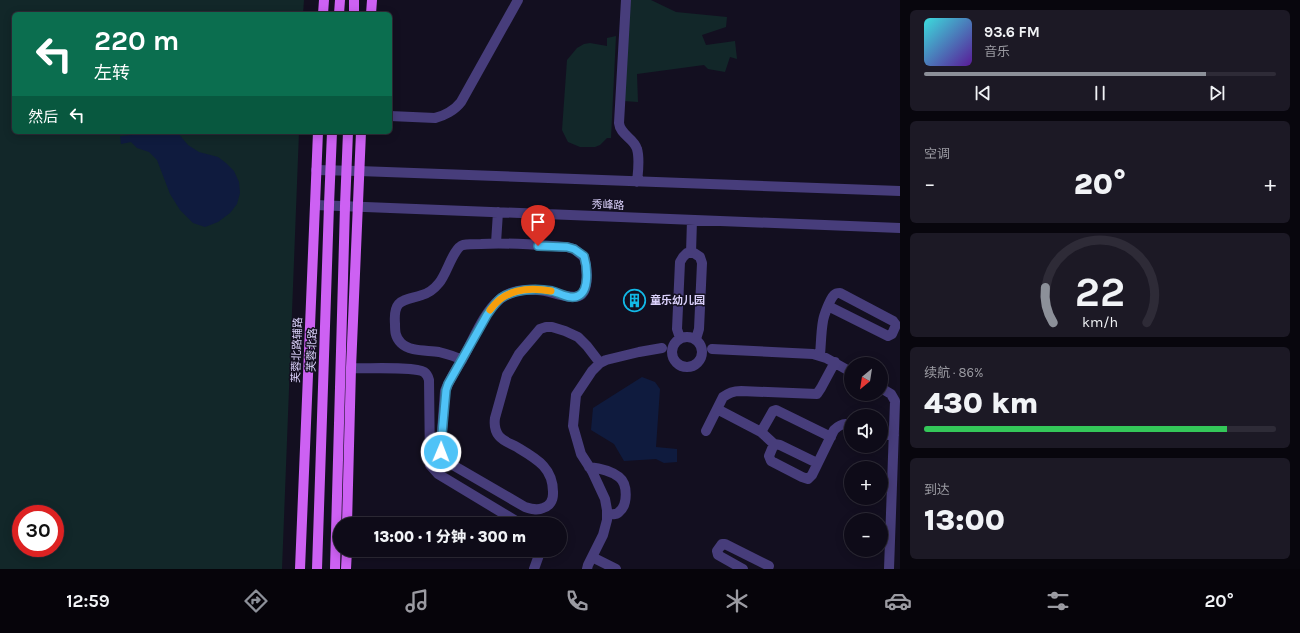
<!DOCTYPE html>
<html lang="zh">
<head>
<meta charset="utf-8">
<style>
  :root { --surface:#0e0b18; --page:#1c1925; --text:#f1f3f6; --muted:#9b9ba2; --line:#2e2b37; --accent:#8c9099 }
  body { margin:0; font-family:Karla,"Noto Sans SC",sans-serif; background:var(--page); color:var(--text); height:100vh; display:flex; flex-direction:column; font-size:15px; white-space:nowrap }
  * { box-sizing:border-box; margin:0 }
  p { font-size:13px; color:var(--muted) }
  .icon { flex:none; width:22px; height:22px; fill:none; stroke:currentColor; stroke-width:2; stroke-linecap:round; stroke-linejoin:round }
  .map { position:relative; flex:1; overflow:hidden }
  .details { display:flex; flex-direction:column; gap:10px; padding:10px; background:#08060d; width:400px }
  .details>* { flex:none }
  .guide { position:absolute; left:12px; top:12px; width:380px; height:122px; border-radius:6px; box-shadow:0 2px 10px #0003,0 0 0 1px var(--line); background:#0b6e4f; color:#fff; overflow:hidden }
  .needle { width:26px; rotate:210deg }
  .tools { position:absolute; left:844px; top:357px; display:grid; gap:8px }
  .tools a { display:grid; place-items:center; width:44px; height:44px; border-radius:50%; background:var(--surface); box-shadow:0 2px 10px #0003,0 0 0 1px var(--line); font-size:20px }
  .speed { position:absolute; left:12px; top:505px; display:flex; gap:8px; font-size:20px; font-weight:700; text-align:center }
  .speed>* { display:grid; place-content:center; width:52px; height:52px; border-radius:50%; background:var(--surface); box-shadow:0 2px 10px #0003,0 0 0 1px var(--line); line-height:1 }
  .speed .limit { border:6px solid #d22; background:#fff; color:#111 }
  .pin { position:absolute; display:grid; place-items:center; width:34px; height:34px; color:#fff; margin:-41px -17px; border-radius:50% 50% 50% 0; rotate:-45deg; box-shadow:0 0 4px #0007 }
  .pin .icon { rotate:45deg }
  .me { position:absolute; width:44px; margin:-22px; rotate:1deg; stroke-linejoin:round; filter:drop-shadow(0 0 3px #0008) }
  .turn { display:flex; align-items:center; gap:14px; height:84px; padding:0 16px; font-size:18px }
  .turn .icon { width:52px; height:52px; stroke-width:2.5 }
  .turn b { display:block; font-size:28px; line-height:34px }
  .then { display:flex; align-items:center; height:38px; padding:0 16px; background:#0003; gap:8px; font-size:15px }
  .big { font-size:30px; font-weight:800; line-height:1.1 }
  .details .card { flex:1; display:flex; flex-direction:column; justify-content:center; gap:6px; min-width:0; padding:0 14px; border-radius:6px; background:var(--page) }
  .details .dial { align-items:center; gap:0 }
  .dial svg { height:104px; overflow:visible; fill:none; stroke:var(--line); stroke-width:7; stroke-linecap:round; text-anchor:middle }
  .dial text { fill:var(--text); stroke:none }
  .song { display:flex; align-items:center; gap:12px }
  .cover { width:48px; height:48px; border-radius:6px; background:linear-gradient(135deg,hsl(180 70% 55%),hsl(270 70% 35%)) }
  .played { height:4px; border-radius:2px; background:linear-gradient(90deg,var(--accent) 80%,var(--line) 80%) }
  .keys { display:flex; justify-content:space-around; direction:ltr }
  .heat { display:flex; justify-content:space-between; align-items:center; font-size:22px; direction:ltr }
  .charge { height:6px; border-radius:3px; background:linear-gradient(90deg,#34c759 86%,var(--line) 0) }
  .trip { position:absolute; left:333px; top:517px; width:234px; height:40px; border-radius:20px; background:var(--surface); box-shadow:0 2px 10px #0003,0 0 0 1px var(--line); font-weight:800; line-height:40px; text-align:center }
  .tab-bar { display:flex; height:64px; justify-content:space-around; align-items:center; background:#06040a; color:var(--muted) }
  .tab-bar .icon { width:28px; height:28px }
  .tab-bar .selected { color:var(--accent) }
  .tab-bar b { font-size:18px; color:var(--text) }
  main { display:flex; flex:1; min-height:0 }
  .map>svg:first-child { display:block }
  .green { fill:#122729; fill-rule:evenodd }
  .water { fill:#0f1b3e }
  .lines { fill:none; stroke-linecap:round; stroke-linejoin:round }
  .minor { stroke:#473d7b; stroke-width:10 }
  .major { stroke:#cd61f3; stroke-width:10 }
  .route-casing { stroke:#337fa1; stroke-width:10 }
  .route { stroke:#4fc3f7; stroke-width:7 }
  .slow { stroke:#f59e0b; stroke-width:7 }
  .labels { text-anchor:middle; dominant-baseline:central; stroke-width:3; stroke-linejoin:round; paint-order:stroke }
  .street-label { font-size:11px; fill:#dbd1fb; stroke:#130f20 }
  .poi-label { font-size:11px; font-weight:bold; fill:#dbd1fb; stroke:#130f20; text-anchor:start }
</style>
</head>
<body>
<main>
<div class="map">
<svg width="900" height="569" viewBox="0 0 900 569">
  <rect width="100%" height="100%" fill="#130f20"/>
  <!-- green -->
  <path class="green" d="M0 0H304L303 14H14V132H299L282 569H0ZM21 514H55V548H21Z
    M624 0H651L676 12 727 17 726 27 702 35 706 45 735 41 737 59 730 57 725 72 708 69 704 65 637 74 638 102 623 101Z
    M616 36 611 138H607L600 145 595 147H580L568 142 562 130 567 60 577 48 584 44 590 43 607 46V38Z"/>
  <!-- water -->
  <path class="water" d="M141 132H177L188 145 199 152 218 157 226 163 234 171 239 182 240 193 237 204 230 213 218 222 205 227 193 223 180 210 170 194 157 160 149 152 137 148 131 142 121 144 120 136 132 135Z
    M642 377 655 382 660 389 656 447 677 449V462L664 463 656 459 624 461 614 444 591 430 593 408Z"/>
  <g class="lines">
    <!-- minor -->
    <path class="minor" d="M626 0 619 123C620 135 634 138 637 149 640 159 638 172 637 182
      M390 116 435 118C444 116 455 110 461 102L518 0
      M316 170 359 171 900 191
      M315 205 900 228
      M496 243 498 212
      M691 253 692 220
      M672 352a15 15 0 1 1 30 0a15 15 0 1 1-30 0Z
      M680 338 677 329 680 262 683 257 687 253H694L700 257 702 263 699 329 696 339
      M712 349 813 354 826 358 851 372
      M820 355C821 344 821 332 823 321 824 315 830 299 834 295 836 293 837 293 840 293L893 321 896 325 892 334 888 336 828 306
      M462 360C455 356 447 354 439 352 427 350 410 352 401 343 395 337 395 331 395 324 393 298 404 301 422 295 429 293 435 288 439 283 447 274 453 248 463 245 469 244 475 244 481 244 510 242 538 245 567 247L574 249 584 257C587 266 590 291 579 296 569 300 549 290 537 290 525 289 510 291 500 299 484 312 474 338 464 356 458 367 450 378 445 391L441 445C442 454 445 458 451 464L525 507C531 509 537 511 543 508 550 506 553 500 553 494 554 467 535 458 515 446 509 443 503 441 499 436 495 431 494 425 495 418L507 375 519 354 540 329 546 327H552L565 331 578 337 587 346 600 363
      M351 368C364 369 415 366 424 372 427 374 428 376 429 380L430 465 438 474 521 524
      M881 388 891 394 895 401 889 569
      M717 409 761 432 774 444 780 445 817 463
      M706 431 723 397C729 393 733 391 741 391L817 394 821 388 835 362
      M761 432 773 411 776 410 831 437
      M881 435H894
      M774 444 769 456 771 461 802 477 808 479 812 475 834 430C839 425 844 422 851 425
      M589 467C599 468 611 471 619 477 628 484 628 505 619 512 617 515 611 514 607 514
      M592 557 616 569
      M534 569 539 555 538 550
      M587 569 588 565 603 535 607 520V510L605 499 592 471 581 454 573 426 576 395 592 371 600 363 606 360 639 352 662 348
      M743 569 718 555 717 551 722 544H725L769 566"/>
    <!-- major -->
    <path class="major" d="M323 14 324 0
      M339 14 340 0
      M354 14V0
      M371 14 372 0
      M347 524 351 368 361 132
      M300 569 318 132
      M317 569 329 205 332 132
      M335 569 345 206 348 132
      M346 569 347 550"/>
  </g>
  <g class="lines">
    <defs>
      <path id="route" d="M441 452V445L446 390 448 384 487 315C491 309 495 303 501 298 515 289 536 288 552 291 560 293 570 300 578 296 590 291 587 266 584 256L574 249 567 247 538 246"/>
    </defs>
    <!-- route casing -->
    <use href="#route" class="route-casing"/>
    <!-- route -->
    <use href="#route" class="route"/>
    <!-- slow -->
    <path class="slow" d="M490 310C505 289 527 287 551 291"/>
  </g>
  <!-- icons -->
  <defs>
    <symbol id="building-ring" viewBox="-11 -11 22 22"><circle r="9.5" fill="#130f20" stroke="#12b8e6" stroke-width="1.5"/><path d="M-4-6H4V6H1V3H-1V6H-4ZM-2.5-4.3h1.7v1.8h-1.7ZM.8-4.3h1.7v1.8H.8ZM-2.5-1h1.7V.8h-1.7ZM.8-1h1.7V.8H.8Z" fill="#12b8e6"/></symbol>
  </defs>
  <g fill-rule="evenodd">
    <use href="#building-ring" x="622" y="288" width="25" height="25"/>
  </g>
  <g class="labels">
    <!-- street labels -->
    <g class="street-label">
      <text transform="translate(608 205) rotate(2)">秀峰路</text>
      <text transform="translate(297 350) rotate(-88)">芙蓉北路辅路</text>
      <text transform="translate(312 350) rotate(-88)">芙蓉北路</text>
    </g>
    <!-- poi labels -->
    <g class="poi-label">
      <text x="650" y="300">童乐幼儿园</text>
    </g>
  </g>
</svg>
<div class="tools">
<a><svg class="needle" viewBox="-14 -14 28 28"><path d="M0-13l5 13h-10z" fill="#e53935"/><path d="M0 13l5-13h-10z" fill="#9b9ba2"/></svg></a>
<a><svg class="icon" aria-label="sound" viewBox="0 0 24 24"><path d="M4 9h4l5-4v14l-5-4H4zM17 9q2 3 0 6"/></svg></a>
<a>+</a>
<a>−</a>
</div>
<div class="speed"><div class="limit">30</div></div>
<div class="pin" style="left:538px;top:246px;background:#d93025"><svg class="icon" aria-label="arrive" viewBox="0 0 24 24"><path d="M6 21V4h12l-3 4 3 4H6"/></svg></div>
<svg class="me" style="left:441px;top:452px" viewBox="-20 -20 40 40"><circle r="17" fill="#4fc3f7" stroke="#fff" stroke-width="3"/><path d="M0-11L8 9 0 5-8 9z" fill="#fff"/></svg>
<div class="trip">13:00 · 1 分钟 · 300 m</div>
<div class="guide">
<div class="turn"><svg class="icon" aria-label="left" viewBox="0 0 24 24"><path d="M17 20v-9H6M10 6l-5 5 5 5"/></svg><div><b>220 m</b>左转</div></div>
<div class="then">然后<svg class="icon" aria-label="left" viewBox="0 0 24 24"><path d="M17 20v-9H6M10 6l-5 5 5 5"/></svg></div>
</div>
</div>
<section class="details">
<div class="card">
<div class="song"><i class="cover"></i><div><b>93.6 FM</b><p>音乐</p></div></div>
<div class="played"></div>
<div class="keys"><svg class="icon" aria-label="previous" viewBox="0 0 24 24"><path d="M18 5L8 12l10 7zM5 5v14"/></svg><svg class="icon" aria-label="pause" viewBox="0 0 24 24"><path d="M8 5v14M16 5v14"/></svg><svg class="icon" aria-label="next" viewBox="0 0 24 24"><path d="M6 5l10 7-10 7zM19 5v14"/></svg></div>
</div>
<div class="card"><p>空调</p>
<div class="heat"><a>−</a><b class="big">20°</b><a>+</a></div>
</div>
<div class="card dial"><svg viewBox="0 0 100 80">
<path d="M14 69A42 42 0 1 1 86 69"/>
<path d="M14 69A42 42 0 0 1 8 42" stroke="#8c9099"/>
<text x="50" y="56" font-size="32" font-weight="700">22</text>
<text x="50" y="72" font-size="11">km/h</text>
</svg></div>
<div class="card"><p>续航 · 86%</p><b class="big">430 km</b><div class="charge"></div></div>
<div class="card"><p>到达</p><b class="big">13:00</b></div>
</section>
</main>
<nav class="tab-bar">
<b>12:59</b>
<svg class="icon selected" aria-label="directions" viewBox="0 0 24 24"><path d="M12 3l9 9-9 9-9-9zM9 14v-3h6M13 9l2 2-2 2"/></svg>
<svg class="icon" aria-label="music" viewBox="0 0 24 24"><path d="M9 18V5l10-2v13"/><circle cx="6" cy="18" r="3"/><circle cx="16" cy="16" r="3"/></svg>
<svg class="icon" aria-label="phone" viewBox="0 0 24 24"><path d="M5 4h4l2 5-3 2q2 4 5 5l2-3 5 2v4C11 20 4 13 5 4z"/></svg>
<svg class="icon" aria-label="climate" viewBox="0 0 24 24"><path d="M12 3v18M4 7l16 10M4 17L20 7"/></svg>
<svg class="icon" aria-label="car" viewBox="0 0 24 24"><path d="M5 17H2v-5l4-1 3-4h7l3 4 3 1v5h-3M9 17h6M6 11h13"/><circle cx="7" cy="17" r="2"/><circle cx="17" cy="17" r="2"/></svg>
<svg class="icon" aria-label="filters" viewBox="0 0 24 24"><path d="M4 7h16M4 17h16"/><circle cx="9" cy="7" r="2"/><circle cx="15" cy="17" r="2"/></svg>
<b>20°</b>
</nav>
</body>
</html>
